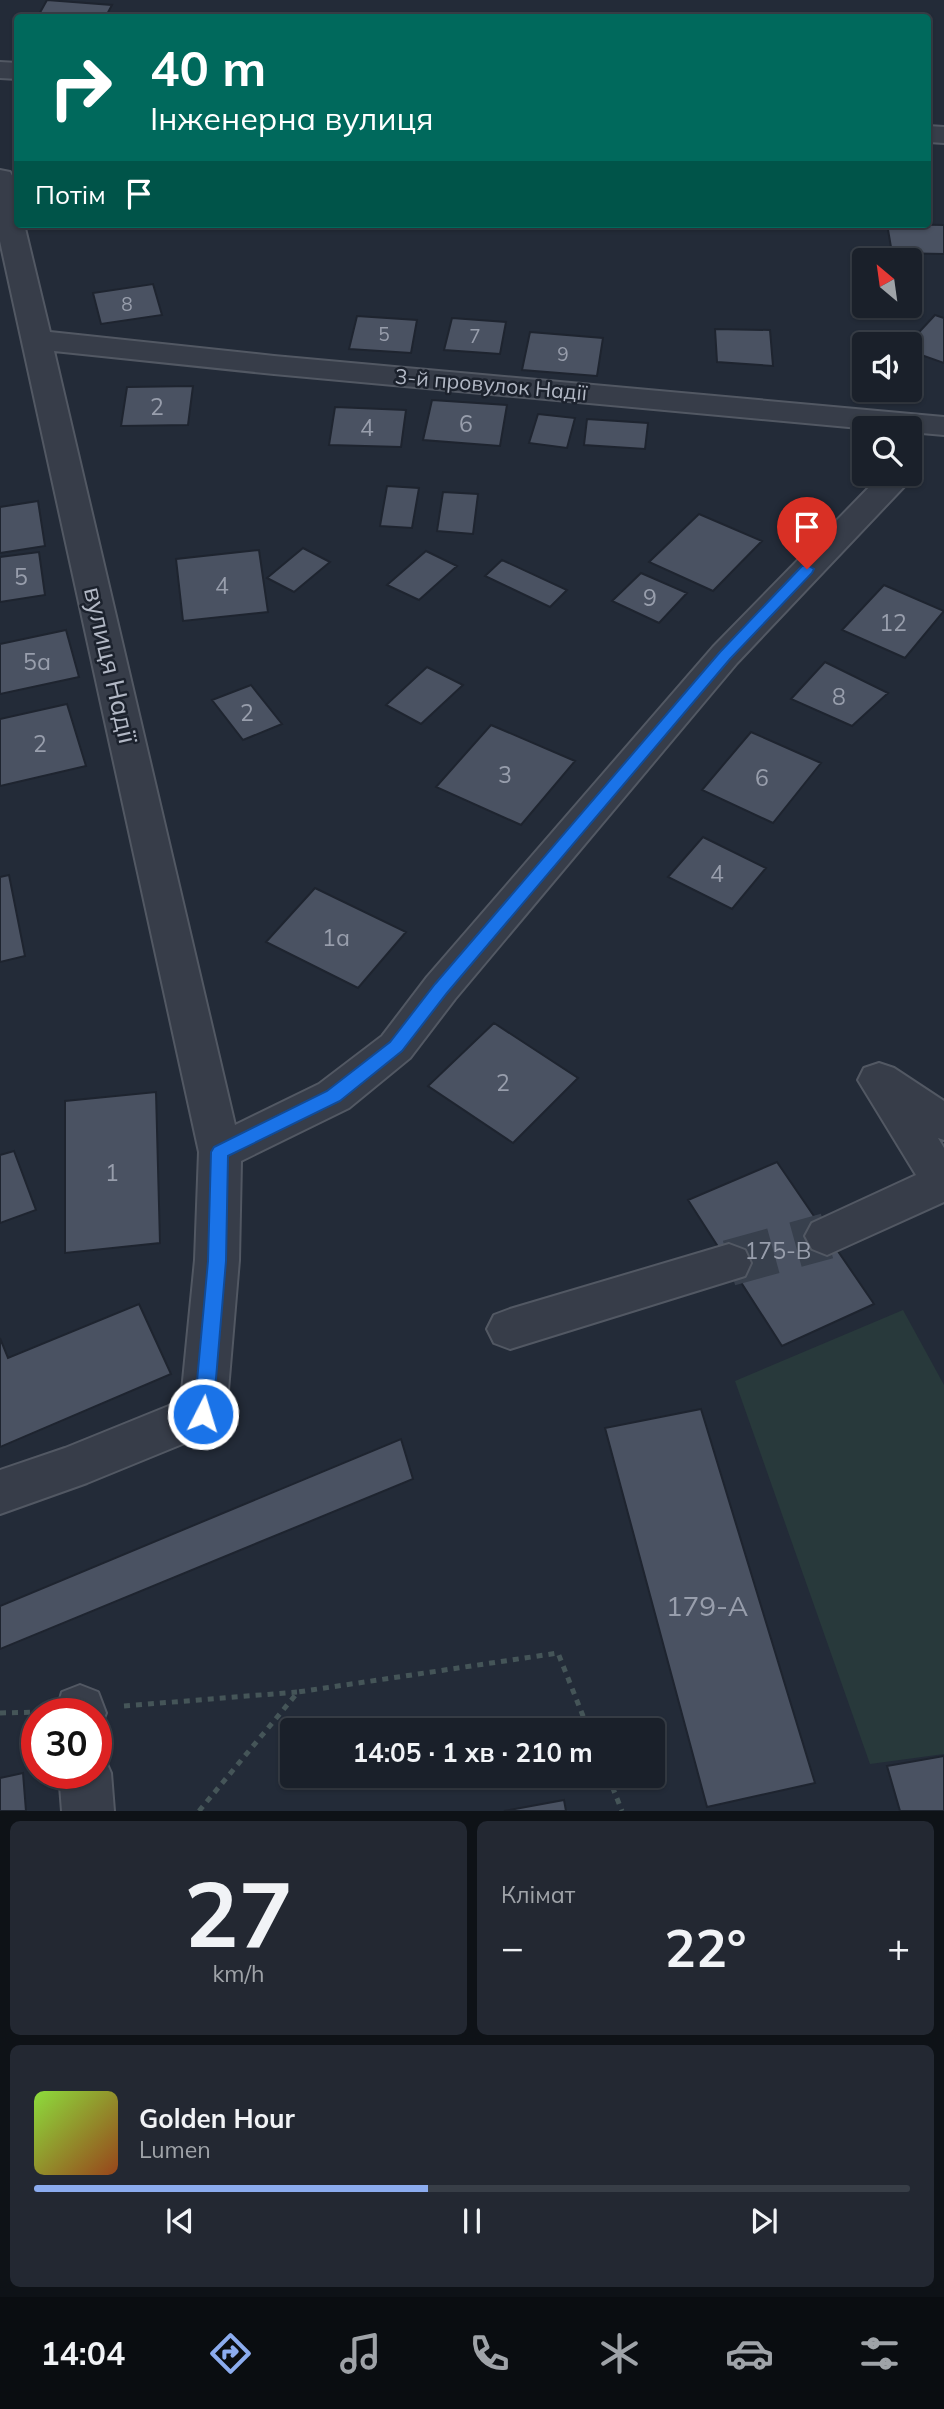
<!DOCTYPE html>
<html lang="uk">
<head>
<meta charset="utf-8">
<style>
  :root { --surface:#1a202a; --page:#232832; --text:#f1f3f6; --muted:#9fa3a8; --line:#383e47; --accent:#8cacef }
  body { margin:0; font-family:Mulish,sans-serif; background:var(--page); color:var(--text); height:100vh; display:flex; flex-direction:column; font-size:26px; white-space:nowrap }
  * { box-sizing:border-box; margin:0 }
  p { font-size:23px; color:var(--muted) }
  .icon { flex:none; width:38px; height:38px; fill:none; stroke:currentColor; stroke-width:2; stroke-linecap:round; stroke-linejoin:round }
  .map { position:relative; height:1811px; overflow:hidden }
  .sheet { display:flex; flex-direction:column; gap:10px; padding:10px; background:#0e1217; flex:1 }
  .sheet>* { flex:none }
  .banner { position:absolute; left:14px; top:14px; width:917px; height:214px; border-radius:7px; box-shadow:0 2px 5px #0004,0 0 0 2px var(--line); background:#00695c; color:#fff; overflow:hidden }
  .needle { width:46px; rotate:331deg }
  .controls { position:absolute; left:852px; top:248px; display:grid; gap:14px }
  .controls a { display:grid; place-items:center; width:70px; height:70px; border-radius:7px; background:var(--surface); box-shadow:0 2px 5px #0004,0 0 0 2px var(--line); font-size:35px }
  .speed { position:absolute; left:21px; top:1698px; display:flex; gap:14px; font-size:35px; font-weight:700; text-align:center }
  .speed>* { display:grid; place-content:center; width:91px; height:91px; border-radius:50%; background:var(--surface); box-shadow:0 2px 5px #0004,0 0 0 2px var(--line); line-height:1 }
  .speed .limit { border:10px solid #d22; background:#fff; color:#111 }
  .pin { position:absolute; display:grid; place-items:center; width:60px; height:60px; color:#fff; margin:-72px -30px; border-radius:50% 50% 50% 0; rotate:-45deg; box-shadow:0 0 7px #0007 }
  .pin .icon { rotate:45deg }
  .me { position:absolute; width:77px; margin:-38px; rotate:5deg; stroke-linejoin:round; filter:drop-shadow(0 0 5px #0008) }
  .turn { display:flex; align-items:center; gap:24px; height:147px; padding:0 21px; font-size:32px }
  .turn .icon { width:91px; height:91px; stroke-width:2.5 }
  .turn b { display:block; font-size:49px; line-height:60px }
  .then { display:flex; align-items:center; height:66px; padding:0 21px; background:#0003; gap:14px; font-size:26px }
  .big { font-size:52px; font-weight:700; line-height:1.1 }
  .sheet .card { flex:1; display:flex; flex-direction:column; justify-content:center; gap:10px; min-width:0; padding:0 24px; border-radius:10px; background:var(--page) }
  .sheet .dial { align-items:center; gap:0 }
  .dial b { font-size:91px; line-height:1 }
  .song { display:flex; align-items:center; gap:21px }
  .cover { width:84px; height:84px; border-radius:10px; background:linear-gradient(135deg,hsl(90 70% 55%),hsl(20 70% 35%)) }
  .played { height:7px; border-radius:4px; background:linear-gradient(90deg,var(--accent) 45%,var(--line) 45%) }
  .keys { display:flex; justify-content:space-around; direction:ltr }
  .heat { display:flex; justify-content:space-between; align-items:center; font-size:38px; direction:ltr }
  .sheet .tiles { flex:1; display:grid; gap:10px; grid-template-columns:1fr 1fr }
  .card:last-child { grid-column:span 2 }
  .trip { position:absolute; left:280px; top:1718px; width:385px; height:70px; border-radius:7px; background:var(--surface); box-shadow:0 2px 5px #0004,0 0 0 2px var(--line); font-weight:700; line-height:70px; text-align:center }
  .dock { display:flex; height:112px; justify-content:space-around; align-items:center; background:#0a0d11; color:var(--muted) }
  .dock .icon { width:49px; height:49px }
  .dock .active { color:var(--accent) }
  .dock b { font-size:32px; color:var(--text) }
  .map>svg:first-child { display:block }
  .green { fill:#28393b }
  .building { fill:#4a5262; stroke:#1e242f; stroke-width:2 }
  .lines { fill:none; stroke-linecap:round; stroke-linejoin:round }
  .minor-tunnel { stroke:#38404d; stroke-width:46; stroke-dasharray:46 23; stroke-linecap:butt }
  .minor-casing { stroke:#525863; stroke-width:4 }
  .path { stroke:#455558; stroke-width:5; stroke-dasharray:6 6; stroke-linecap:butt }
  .minor { fill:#373d49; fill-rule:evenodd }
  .route { fill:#1a73e8; stroke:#114b97; stroke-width:2 }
  .labels { text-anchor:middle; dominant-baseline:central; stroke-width:5; stroke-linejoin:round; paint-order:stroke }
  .far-number-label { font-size:19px; fill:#989eac }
  .far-street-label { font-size:21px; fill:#b2b8c5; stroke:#1c222d }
  .number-label { font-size:23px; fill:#989eac }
  .street-label { font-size:26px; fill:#b2b8c5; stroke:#1c222d }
  .near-number-label { font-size:28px; fill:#989eac }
</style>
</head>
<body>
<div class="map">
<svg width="944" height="1811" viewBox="0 0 944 1811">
  <rect width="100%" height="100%" fill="#232b38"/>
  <!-- green -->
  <path class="green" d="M903 1310 944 1385V1754L870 1764 735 1381Z"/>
  <!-- building -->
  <path class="building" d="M47 0 112 5 105 18H37Z
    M887 224 944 225V254L892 253Z
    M153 284 162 315 101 324 93 293Z
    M935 315 944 318V363L910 351V345H907Z
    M357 316 417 320 411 353 349 349Z
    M452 318 506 322 500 354 444 350Z
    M715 329 770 330 773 366 717 362Z
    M530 332 603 338 597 376 522 370Z
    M193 386 188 425 121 426 127 387Z
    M432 400 507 405 500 446 423 440Z
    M335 407 406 410 401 447 329 445Z
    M538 414 575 418 567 448 529 443Z
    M587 419 648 423 645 449 584 445Z
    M387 486 419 488 412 528 380 526Z
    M443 492 478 494 473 534 437 531Z
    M38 501 45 546 0 553V507Z
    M699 514 762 541 713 591 649 562Z
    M303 548 330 562 294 592 267 578Z
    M259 550 268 612 183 621 176 559Z
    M426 551 457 566 419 600 387 585Z
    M39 552 45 595 0 602V557Z
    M502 560 567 590 550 607 485 576Z
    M641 573 687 593 659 623 612 601Z
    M884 585 944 611 905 658 842 630Z
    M66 630 79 677 0 694V644Z
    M825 662 888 693 852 726 791 699Z
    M427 667 463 685 421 724 386 705Z
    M251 685 282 724 243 740 212 700Z
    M67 704 86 766 0 786V719Z
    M491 725 575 761 521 825 436 787Z
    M751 732 821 763 773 823 702 790Z
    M703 837 766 868 732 909 668 877Z
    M9 875 25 956 0 962V877Z
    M315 888 406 932 358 988 266 942Z
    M494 1023 578 1078 513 1143 428 1086Z
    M156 1092 160 1243 65 1253V1101Z
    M14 1151 36 1210 0 1223V1155Z
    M777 1162 874 1304 782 1346 688 1200Z
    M139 1304 171 1374 0 1447V1338L8 1358Z
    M701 1409 815 1783 707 1807 605 1428Z
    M401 1439 413 1479 0 1649V1606Z
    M944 1756V1811H900L887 1766Z
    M23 1773 26 1811H0V1778Z
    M564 1800 566 1811H504Z"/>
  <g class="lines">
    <!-- minor-tunnel -->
    <path class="minor-tunnel" d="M729 1263 827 1236"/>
    <defs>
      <path id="minor" d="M0 62 18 63V79L0 78Z
        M928 126 944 127V143L928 142Z
        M0 170 10 172C20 187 18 207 18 224H24L50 332 274 356 944 417V435L910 432V429H870L274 374 54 351 235 1125 319 1084 382 1036 427 977 713 647 882 474H910V467L916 474 737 663 455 999 410 1058 349 1108 241 1161 239 1260 226 1414 219 1429 87 1483 0 1514V1470L65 1448 181 1401 195 1260 199 1152 0 241Z
        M879 1063 894 1068 944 1101V1140L938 1138 944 1148V1202L827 1255 812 1249 805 1236 812 1223 916 1175 858 1080 864 1068Z
        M729 1244 745 1250 751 1263 745 1276 510 1349 494 1343 487 1329 494 1315 510 1309Z
        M80 1685 98 1692 106 1713 99 1731 96 1732V1713H56L62 1692Z
        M96 1752 103 1755 111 1773 114 1811H62L59 1773H96Z"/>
    </defs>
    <!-- minor casing -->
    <use href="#minor" class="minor-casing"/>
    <!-- path -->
    <path class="path" d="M124 1706 297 1692
      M0 1713 39 1712
      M608 1776 622 1811
      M199 1811 298 1692 558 1653 589 1731"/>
    <!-- minor -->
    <use href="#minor" class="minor"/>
  </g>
  <!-- route -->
  <path class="route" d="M807 565 814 569 812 573 730 659 447 993 402 1051 340 1101 228 1156 226 1261 213 1414 210 1420 203 1422 196 1420 194 1414 208 1261 211 1152 214 1147 327 1091 390 1042 435 984 720 652 802 566Z"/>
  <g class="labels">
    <!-- far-number labels -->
    <g class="far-number-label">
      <text x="127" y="304">8</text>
      <text x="384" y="334">5</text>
      <text x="475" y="336">7</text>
      <text x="563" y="354">9</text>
    </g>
    <!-- far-street labels -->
    <g class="far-street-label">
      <text transform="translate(491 384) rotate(5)">3-й провулок Надії</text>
    </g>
    <!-- number labels -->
    <g class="number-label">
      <text x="157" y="406">2</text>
      <text x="466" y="423">6</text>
      <text x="367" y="427">4</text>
      <text x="21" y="576">5</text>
      <text x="222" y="585">4</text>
      <text x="650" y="597">9</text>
      <text x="893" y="622">12</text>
      <text x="37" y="661">5а</text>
      <text x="839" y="696">8</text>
      <text x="247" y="712">2</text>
      <text x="40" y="743">2</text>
      <text x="505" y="774">3</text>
      <text x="762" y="777">6</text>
      <text x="717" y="873">4</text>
      <text x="336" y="937">1а</text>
      <text x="503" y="1082">2</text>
      <text x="112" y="1172">1</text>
      <text x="778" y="1250">175-В</text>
    </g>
    <!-- street labels -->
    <g class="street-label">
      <text transform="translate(111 665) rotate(77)">вулиця Надії</text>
    </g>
    <!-- near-number labels -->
    <g class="near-number-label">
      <text x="707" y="1605">179-А</text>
    </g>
  </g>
</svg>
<div class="controls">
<a><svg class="needle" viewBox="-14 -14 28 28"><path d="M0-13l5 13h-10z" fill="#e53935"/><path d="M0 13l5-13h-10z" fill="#9fa3a8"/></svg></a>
<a><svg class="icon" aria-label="sound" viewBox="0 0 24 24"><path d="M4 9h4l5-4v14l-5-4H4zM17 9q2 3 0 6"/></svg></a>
<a><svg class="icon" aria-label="search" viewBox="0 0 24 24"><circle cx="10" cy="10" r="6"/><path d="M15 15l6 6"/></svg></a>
</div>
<div class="speed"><div class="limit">30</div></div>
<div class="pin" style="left:807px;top:569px;background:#d93025"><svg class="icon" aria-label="arrive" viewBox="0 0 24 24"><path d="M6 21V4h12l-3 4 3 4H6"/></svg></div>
<svg class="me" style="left:203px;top:1414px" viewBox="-20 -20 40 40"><circle r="17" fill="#1a73e8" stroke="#fff" stroke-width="3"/><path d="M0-11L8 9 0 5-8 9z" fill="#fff"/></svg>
<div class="trip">14:05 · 1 хв · 210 m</div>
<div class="banner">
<div class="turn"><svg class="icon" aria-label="right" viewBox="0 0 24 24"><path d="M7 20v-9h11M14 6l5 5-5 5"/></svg><div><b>40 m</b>Інженерна вулиця</div></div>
<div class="then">Потім<svg class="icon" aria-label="arrive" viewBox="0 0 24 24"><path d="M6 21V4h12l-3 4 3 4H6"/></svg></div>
</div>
</div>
<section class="sheet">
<div class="tiles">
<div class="card dial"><b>27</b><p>km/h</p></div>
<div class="card"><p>Клімат</p>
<div class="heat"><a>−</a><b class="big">22°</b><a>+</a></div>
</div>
<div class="card">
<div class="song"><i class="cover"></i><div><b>Golden Hour</b><p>Lumen</p></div></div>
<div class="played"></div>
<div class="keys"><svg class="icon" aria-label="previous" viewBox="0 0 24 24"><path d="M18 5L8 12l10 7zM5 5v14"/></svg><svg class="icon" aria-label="pause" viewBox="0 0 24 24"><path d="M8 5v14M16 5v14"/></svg><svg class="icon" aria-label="next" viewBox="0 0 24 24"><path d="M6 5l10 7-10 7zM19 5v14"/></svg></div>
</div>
</div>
</section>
<nav class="dock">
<b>14:04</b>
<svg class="icon active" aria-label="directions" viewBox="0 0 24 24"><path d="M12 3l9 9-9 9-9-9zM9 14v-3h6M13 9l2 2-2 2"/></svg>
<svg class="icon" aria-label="music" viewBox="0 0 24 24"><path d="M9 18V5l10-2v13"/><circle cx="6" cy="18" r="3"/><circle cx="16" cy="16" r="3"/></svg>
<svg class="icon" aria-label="phone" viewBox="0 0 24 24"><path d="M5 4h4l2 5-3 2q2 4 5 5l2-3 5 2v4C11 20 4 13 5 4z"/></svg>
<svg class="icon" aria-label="climate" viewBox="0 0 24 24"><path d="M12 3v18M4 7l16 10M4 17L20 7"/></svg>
<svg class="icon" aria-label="car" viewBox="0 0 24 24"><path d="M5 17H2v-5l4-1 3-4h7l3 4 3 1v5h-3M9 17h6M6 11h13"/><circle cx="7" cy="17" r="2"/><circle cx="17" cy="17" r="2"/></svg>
<svg class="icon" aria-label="filters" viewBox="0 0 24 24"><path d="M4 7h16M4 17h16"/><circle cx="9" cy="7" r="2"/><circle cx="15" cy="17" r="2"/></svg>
</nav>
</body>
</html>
